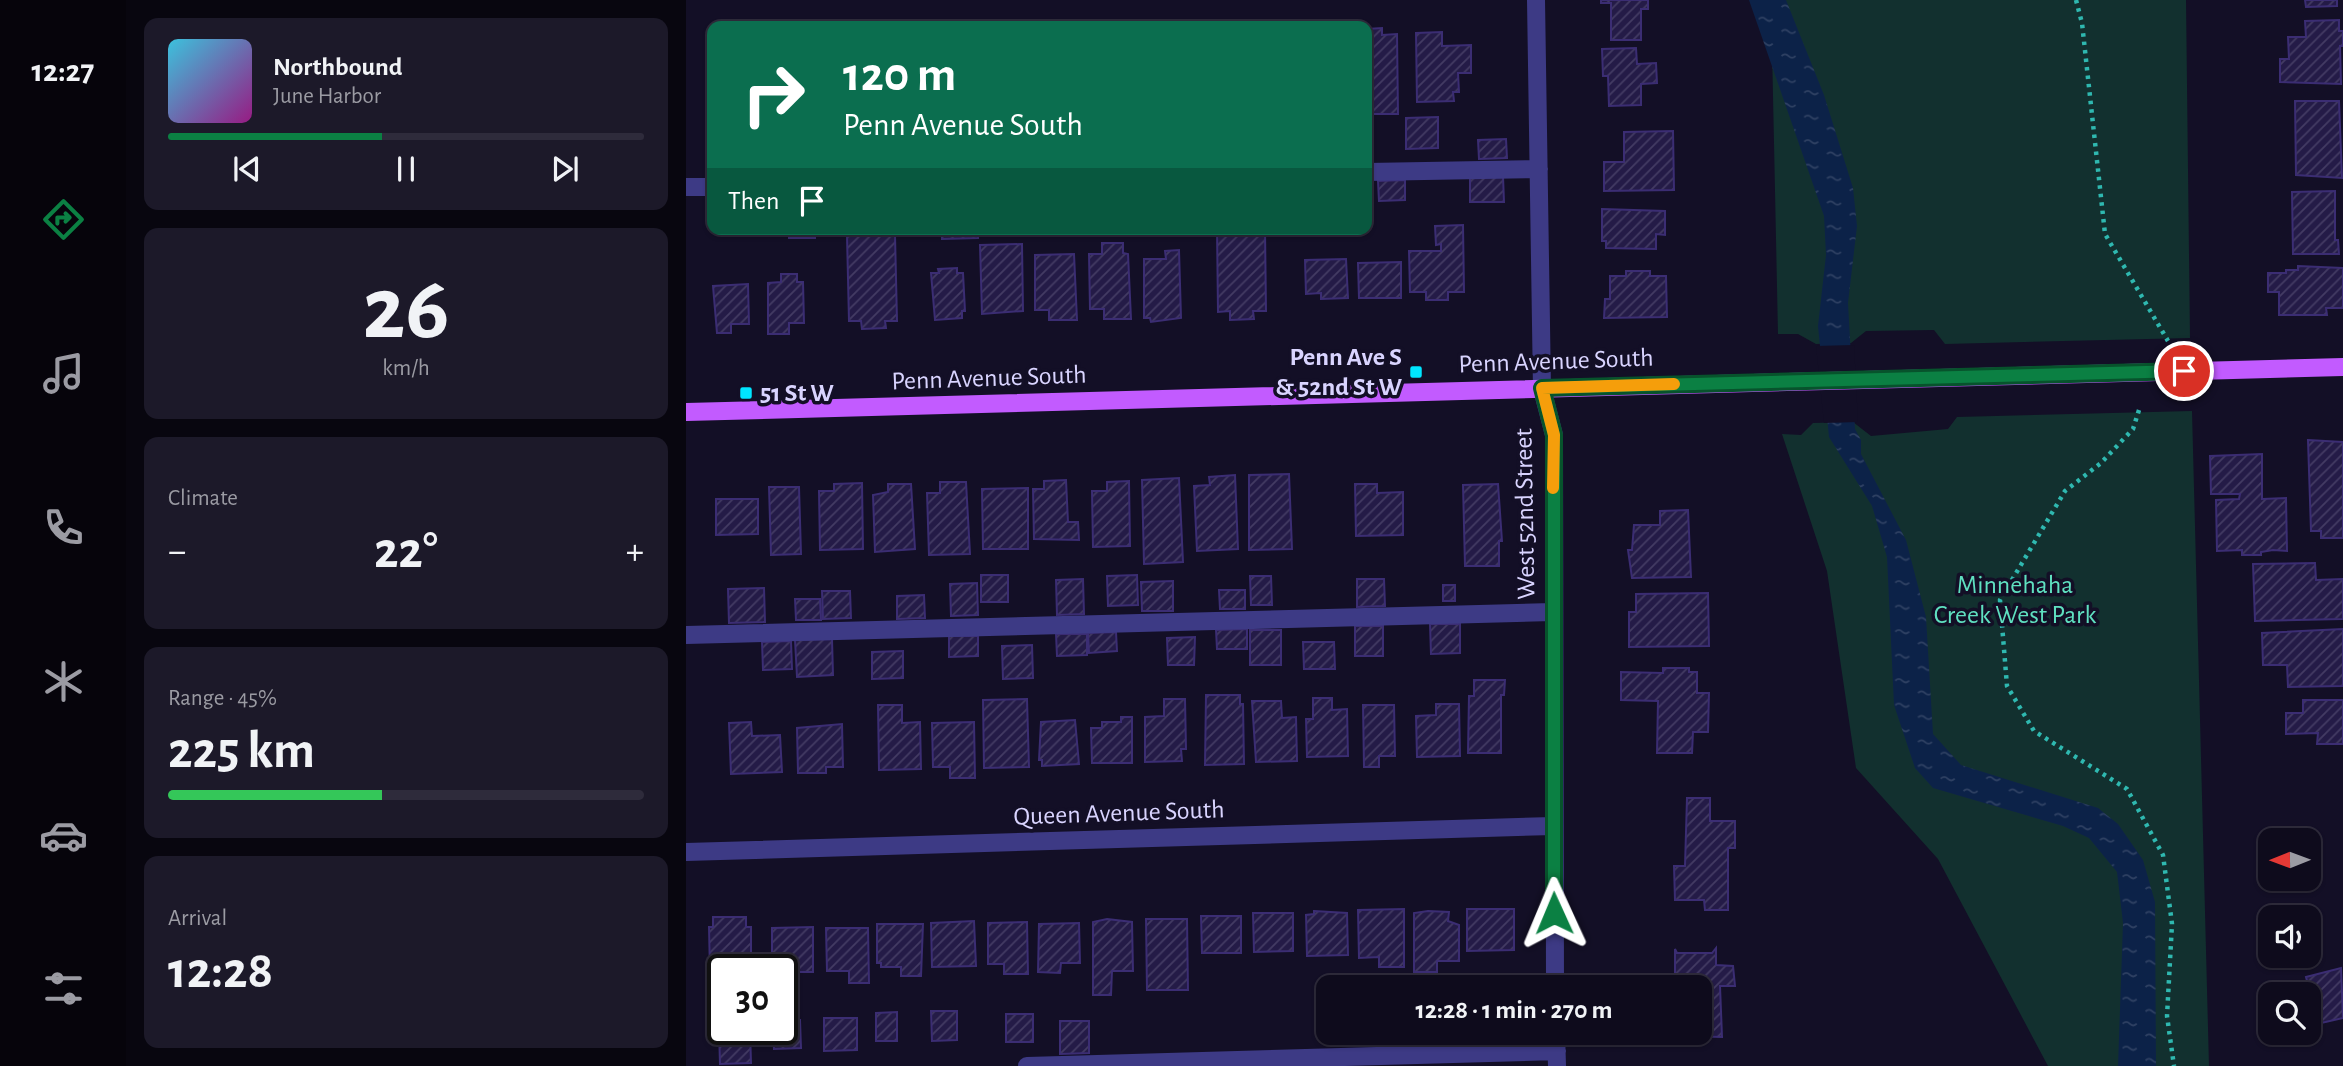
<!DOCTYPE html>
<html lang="en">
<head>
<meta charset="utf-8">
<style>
  :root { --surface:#0e0b1c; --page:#1c1929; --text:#f1f3f6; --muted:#9b9ba3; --line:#2e2b3b; --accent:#0b8043 }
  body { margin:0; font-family:"Alegreya Sans",sans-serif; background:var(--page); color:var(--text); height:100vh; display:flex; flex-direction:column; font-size:26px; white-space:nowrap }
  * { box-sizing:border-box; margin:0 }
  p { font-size:23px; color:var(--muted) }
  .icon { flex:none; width:38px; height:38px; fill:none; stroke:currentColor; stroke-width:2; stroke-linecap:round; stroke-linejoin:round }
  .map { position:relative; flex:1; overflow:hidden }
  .sheet { display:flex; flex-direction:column; gap:18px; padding:18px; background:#08060f; width:560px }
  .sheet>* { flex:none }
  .banner { position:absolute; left:21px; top:21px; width:665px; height:214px; border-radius:14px; box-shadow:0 2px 5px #0004,0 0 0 2px var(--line); background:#0b6e4f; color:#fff; overflow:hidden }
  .needle { width:46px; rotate:269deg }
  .fabs { position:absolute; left:1572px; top:828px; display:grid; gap:14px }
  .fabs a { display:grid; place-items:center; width:63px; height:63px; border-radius:14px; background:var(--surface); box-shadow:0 2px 5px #0004,0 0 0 2px var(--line); font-size:35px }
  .speed { position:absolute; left:21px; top:954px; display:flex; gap:14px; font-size:35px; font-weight:700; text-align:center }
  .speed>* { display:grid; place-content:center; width:91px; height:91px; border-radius:50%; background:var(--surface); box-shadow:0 2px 5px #0004,0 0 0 2px var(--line); line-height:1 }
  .speed .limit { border:4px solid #111; border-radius:10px; background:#fff; color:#111 }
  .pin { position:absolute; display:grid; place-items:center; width:60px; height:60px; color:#fff; margin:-30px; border:4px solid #fff; border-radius:50%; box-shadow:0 2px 7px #0007 }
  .me { position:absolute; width:77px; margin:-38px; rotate:359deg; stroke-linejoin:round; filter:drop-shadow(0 0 5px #0008) }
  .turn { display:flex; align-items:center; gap:24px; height:147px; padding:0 21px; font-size:32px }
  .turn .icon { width:91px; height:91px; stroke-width:2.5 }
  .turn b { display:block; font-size:49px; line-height:60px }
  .then { display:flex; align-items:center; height:66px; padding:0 21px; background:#0003; gap:14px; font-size:26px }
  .big { font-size:52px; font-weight:600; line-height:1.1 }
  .sheet .widget { flex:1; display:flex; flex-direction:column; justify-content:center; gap:10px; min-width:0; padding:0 24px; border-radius:14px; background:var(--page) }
  .sheet .dial { align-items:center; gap:0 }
  .dial b { font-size:91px; line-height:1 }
  .song { display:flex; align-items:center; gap:21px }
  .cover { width:84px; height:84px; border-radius:10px; background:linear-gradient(135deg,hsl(190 70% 55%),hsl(310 70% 35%)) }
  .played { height:7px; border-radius:4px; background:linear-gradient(90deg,var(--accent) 45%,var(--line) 45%) }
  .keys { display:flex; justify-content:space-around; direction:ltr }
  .heat { display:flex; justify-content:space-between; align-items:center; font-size:38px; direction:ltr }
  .charge { height:10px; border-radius:5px; background:linear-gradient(90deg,#34c759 45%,var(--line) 0) }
  .trip { position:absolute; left:630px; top:975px; width:396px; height:70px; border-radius:14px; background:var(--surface); box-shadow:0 2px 5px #0004,0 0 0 2px var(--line); font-weight:600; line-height:70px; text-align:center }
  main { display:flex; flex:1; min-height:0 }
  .tabs { display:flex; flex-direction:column; width:126px; justify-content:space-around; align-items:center; background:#06040b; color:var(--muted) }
  .tabs .icon { width:49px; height:49px }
  .tabs .on { color:var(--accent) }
  .tabs b { font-size:32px; color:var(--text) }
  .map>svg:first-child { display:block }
  .green { fill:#12302f }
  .water { fill:url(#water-ripples) }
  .pier { fill:#130f26 }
  .building { fill:url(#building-hatch); stroke:#3b2d73; stroke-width:2 }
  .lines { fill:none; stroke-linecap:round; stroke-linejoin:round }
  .path { stroke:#2fb8b0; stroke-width:4.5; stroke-dasharray:3.5 5; stroke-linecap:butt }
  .minor { stroke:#3d3a85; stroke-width:18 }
  .major { stroke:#c25bff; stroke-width:18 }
  .route-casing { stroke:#07532c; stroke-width:18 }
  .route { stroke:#0b8043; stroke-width:12 }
  .slow { stroke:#f59e0b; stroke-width:12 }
  .poi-dot { fill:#00e5ff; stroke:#130f26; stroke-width:2.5 }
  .labels { text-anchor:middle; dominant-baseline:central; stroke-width:7; stroke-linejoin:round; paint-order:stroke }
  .poi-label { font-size:26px; font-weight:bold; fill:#d9d4ff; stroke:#130f26; text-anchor:end }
  .street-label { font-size:26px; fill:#d9d4ff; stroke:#130f26 }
  .park-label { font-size:26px; fill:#5fe0c0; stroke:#130f26 }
</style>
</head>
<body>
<main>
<nav class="tabs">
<b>12:27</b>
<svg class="icon on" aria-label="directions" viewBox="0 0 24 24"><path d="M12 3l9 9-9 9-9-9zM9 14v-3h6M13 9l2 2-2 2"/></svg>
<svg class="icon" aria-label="music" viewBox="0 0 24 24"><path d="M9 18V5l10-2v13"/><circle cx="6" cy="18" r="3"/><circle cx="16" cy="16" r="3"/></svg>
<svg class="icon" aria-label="phone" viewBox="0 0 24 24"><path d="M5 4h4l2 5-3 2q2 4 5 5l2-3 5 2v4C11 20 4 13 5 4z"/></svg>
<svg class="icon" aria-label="climate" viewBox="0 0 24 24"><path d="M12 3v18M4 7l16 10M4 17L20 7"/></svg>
<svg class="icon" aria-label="car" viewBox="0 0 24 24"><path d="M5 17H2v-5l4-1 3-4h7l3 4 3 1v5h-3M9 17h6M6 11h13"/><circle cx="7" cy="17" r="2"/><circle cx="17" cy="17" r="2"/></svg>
<svg class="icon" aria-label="filters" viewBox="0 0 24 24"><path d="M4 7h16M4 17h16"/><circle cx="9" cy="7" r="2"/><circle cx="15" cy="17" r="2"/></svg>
</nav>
<section class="sheet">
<div class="widget">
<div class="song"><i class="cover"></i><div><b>Northbound</b><p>June Harbor</p></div></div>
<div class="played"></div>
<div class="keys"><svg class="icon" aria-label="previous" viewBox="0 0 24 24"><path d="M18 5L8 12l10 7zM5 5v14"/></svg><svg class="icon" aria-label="pause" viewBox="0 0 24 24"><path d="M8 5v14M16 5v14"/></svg><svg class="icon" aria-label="next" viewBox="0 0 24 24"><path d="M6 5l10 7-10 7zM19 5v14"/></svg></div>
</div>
<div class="widget dial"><b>26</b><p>km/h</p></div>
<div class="widget"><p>Climate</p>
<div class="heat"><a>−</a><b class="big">22°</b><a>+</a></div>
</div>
<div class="widget"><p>Range · 45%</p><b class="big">225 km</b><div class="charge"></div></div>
<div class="widget"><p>Arrival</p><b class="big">12:28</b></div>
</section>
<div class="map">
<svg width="1657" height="1066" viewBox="0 0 1657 1066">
  <defs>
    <pattern id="water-ripples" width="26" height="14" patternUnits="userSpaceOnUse" patternTransform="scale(1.75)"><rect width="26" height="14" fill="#0c2248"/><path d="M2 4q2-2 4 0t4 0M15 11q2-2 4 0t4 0" fill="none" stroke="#2f4163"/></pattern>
    <pattern id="building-hatch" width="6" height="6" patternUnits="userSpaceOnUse" patternTransform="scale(1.75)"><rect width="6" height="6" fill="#241b47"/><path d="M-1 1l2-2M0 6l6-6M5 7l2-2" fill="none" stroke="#433b63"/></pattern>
  </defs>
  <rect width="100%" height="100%" fill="#130f26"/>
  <!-- green -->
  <path class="green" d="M1085 0H1500L1504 338 1259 344 1248 330 1180 331 1165 343 1130 344 1112 334H1092Z
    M1506 411 1523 1066H1362L1252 859 1170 768 1141 571 1096 434 1115 435 1127 423 1167 422 1185 436 1262 429 1271 417Z"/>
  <!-- water -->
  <path class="water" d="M1063 0H1100L1138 95 1167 188 1171 226 1162 303 1169 429 1175 440V454L1220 540 1240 617 1247 734 1275 765 1412 808 1432 824 1457 860 1469 902 1470 1066H1432L1437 923 1431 872 1403 838 1377 826 1247 788 1229 768 1208 705 1201 557 1186 506 1143 437 1132 326 1140 255 1138 216Z"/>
  <!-- pier -->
  <path class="pier" d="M1168 345 1172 422 1138 423 1130 346Z"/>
  <!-- building -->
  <path class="building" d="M915 0H962V9H955V40H925V3H915Z
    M1619 0H1651V6L1620 7Z
    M1653 20V31H1657V46H1654L1655 84 1594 82V59H1603L1602 37H1620L1619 21Z
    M494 22V26H462L470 23Z
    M546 23V26H510V24Z
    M398 24H423V26H398Z
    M696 28V35L711 34 712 114H681V29Z
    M756 32V46L785 45V73H772L773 92H767L768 101 731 102 730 33Z
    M25 37H26V87Z
    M950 48 951 64 970 63 971 83 955 84V105L923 106 922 76H917L916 49Z
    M1609 101H1653L1656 178 1610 175Z
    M752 117V148L720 149V118Z
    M987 131 988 190 918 191V162H938V132Z
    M820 139 821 158 793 159 792 140Z
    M817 176 818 202H784V177Z
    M719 180V200L693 201 692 181Z
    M1649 191V240H1652L1653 254H1607L1606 192Z
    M916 209 979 211V235L970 234V249L920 248V241H916Z
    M777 225 778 292H762V300H740V292H724L723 251H755V244L750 245 749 226Z
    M103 229H129V238H103Z
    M256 229H292V238L256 239Z
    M531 229H579L580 311H567L568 319 544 320V311L532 312Z
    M209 235 211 321H199L200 328 176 329 175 321H163L161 236Z
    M416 243H437V253L442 254 445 319H418V309H404L403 254H416Z
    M336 244 337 311 296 314 294 245Z
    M493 250 495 318 465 322 464 318H458V259H480L479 251Z
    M388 254 391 320H363V310H349V255Z
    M660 259 662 298 635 299V293L620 294 619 260Z
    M715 262V298H673L672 263Z
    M1612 266 1657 268V308H1640L1641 315H1593V292H1582V273H1600V270H1612Z
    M271 268V273H277L279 311H276V318L249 320 245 273H253L252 269Z
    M940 271H964V276H980L981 317 918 318 919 299H924V276H940Z
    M95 274H111V282H117L118 323H103V334H82V283L95 282Z
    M62 284 63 324H45V333H31L27 286Z
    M1622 440 1657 442V538H1635V531H1625Z
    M1576 454V499L1600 498 1601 551 1587 550 1575 552V555H1556V550L1531 551 1530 500 1553 499 1554 494H1525L1524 456Z
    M603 474 606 549 563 550V475Z
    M549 475 552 549 511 551 508 486 524 485 523 477Z
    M493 478 497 562 458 564 456 480Z
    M380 480 382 522H392L393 540 348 539 347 489H358V481Z
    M443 481 444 546 407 547 406 491H421V482Z
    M254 482H280L284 554 243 555 241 493H254Z
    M176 483 177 549 134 550 133 491H148V484Z
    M202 484H225L229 549 189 552 187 495 202 492Z
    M669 484H691V493L717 492V535L670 536Z
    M812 484 816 541H813V566H779L777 485Z
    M83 487H113L115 554 85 555Z
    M342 488V549H297L296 489Z
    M30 499H72V534L30 535Z
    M1002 510 1005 577 946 578 942 550H946L948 525H974V511Z
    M1629 563 1630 580 1657 579V619L1569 621 1567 564Z
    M295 575H322V602H295Z
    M451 575 452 605 422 606 421 576Z
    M564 576H585L586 605H565Z
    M397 579 398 614 371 615 370 580Z
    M671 579H698L699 606 671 607Z
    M487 581V611H456L455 582Z
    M291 583 292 615 265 616 264 584Z
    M757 585H769V601H757Z
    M78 588 79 622 43 623 42 589Z
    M533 590H559V609H534Z
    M136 591H164L165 618 137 619Z
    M1022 593 1023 646 943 647V612H950V594Z
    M238 595 239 618 211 619V596Z
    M109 599H134L135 620H110Z
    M744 624H774V653L745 654Z
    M669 626H697V656H669Z
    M561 629V649H531L530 630Z
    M1657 629V686L1602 687 1601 665H1577L1576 633Z
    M564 630H595V665H564Z
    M430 632 431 651 403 653 402 633Z
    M370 634H401V655L371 656Z
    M263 636H292V656L263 657Z
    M509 637 508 665H482L481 638Z
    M146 639 147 675 111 677 109 640Z
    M105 641 106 669 77 670 76 642Z
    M617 642H648L649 669H618Z
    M346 645 347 678 317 679 316 646Z
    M217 651V678L186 679V652Z
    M977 668H1003V672H1011V693H1023L1022 732H1007L1006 753H971L972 701 935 700V672L977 673Z
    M788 680H819L818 695H815V753H782L783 696H788Z
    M520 695H554V704H557L558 764 519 765Z
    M627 698H646V710L661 709 662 756 621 757 620 719H627Z
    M341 699 343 767 298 768 297 700Z
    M478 699H499L500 749H495L496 761 459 762V717L478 716Z
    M1617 700H1657V744H1631L1632 733 1600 734V713H1617Z
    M566 701H595L596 718 610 717 611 761 570 762Z
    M750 704H773L774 756 731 757 730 716 750 715Z
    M192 705H216V723L234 722 235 769 193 770Z
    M677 705H708L709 756H693V767H678Z
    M435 717H446V763H406L405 728H416V722H435Z
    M389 720 393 764 356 766V760H353L355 722Z
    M65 722 66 736 94 735 96 772 45 774 43 723Z
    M288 722 289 778H264V767H247L246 723Z
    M156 724 157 767H140V773H112L111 728Z
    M1001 798H1024V821H1049V848H1042V910H1019L1018 900H989L988 866H999Z
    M718 909V967H693V957L673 958 672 910Z
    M781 909H828V950L781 951Z
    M628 911 661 913 662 955 621 956 620 915 628 914Z
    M742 911 763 912 762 921 773 925V961H751V972H728V913Z
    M567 913H607V951L568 952Z
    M515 916H555V953H516Z
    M27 917H60V927H65V964H71V970H37V983H28V972L24 973 23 927H27Z
    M421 919 446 922 447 971H426L425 995H407V922Z
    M460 919H501L502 990H461Z
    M288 921 290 966 246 967 245 923Z
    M341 922 342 974H318V964H302V923Z
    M393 923 394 963H375L374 973 352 972 353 924Z
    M191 924H237L235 976H215V967H195V963H191Z
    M127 927V972H107V982H96V970H86V928Z
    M140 928H182L183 983H163V971H141Z
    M1030 948V965L1047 966 1049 986H1034L1036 1037 998 1036 999 1032H1013V987H989V949L991 953H1026Z
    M1655 968 1657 1018 1622 1026V994H1615L1624 992 1620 977Z
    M245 1011H271V1040L246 1041Z
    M211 1012V1041H190V1013Z
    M320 1014H347V1042H320Z
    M138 1018H171V1050L138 1051Z
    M114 1020 115 1048 88 1049 87 1029H96V1021Z
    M374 1021H403V1053L374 1054Z
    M64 1029 65 1063 34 1064 33 1030Z
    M672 1032H696V1043L673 1044Z
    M750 1032H777L778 1041H750Z
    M779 1032H810V1042H779Z"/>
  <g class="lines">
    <!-- path -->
    <path class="path" d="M1390 0 1396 23 1419 234 1482 341
      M1453 410 1447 429 1415 463 1379 491 1314 600 1321 686 1348 731 1441 789 1477 855 1486 924 1481 1016 1488 1066"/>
    <!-- minor -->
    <path class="minor" d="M850 0 856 389 868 435 869 987
      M681 172 853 169
      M0 187H26
      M0 635 866 612
      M0 852 867 826
      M870 1032 871 1066
      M341 1066 871 1051"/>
    <!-- major -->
    <path class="major" d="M0 412 1657 367"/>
  </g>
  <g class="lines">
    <defs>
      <path id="route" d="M868 913V435L856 388 1498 371"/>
    </defs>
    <!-- route casing -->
    <use href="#route" class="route-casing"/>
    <!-- route -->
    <use href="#route" class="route"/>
    <!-- slow -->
    <path class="slow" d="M867 488 868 435 856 388 988 384"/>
  </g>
  <!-- markers -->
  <g class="poi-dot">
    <rect x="723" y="365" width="14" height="14" rx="3.5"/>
    <rect x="53" y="386" width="14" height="14" rx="3.5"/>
  </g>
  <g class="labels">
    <!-- poi labels -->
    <g class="poi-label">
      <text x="716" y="357">Penn Ave S<tspan x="716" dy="30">&amp; 52nd St W</tspan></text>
      <text x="74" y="393" text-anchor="start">51 St W</text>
    </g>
    <!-- street labels -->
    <g class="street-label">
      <text transform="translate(870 361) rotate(-2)">Penn Avenue South</text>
      <text transform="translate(303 378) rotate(-2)">Penn Avenue South</text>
      <text transform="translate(839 514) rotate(-91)">West 52nd Street</text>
      <text transform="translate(433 813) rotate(-2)">Queen Avenue South</text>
    </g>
    <!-- park labels -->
    <g class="park-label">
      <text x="1329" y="585">Minnehaha<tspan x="1329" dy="30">Creek West Park</tspan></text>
    </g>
  </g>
</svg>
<div class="fabs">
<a><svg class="needle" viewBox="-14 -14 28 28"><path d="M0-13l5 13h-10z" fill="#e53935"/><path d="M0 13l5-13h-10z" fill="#9b9ba3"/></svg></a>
<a><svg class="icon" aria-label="sound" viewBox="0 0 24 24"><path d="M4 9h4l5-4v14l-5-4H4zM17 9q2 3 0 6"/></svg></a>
<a><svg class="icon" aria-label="search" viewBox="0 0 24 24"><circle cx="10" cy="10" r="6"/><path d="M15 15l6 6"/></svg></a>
</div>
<div class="speed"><div class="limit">30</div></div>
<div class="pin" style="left:1498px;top:371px;background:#d93025"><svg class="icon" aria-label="arrive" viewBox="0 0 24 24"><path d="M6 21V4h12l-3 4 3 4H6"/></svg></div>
<svg class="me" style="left:868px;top:913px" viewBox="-20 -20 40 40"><path d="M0-17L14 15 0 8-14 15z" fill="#0b8043" stroke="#fff" stroke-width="4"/></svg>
<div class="trip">12:28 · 1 min · 270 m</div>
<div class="banner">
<div class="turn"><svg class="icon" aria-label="right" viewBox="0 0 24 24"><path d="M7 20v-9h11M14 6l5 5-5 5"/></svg><div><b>120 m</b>Penn Avenue South</div></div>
<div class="then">Then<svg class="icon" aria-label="arrive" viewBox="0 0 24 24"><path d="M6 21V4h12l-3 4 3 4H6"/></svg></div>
</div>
</div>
</main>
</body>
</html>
